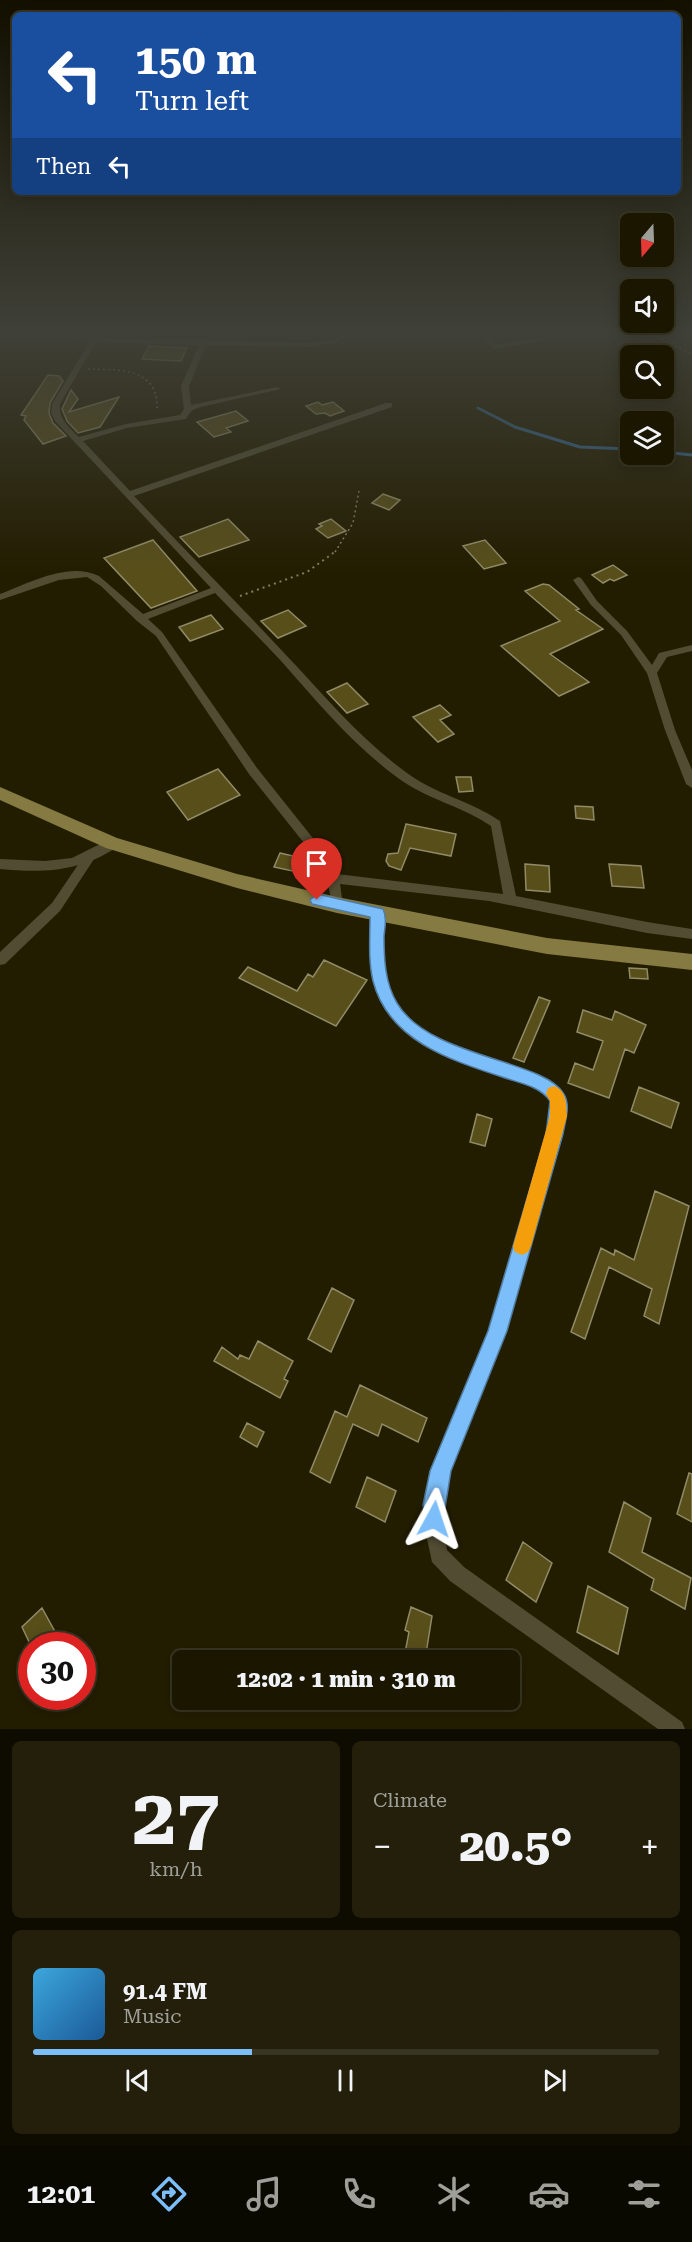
<!DOCTYPE html>
<html lang="en">
<head>
<meta charset="utf-8">
<style>
  :root { --surface:#1a1600; --page:#231f0a; --text:#f1f3f6; --muted:#9f9f99; --line:#383522; --accent:#7cbef9 }
  body { margin:0; font-family:"Roboto Serif",serif; background:var(--page); color:var(--text); height:100vh; display:flex; flex-direction:column; font-size:22px; white-space:nowrap }
  * { box-sizing:border-box; margin:0 }
  p { font-size:20px; color:var(--muted) }
  .icon { flex:none; width:33px; height:33px; fill:none; stroke:currentColor; stroke-width:2; stroke-linecap:round; stroke-linejoin:round }
  .map { position:relative; height:1729px; overflow:hidden }
  .sheet { display:flex; flex-direction:column; gap:12px; padding:12px; background:#0e0c00; flex:1 }
  .sheet>* { flex:none }
  .guide { position:absolute; left:12px; top:12px; width:669px; height:183px; border-radius:9px; box-shadow:0 3px 15px #0003,0 0 0 2px var(--line); background:#1a4fa0; color:#fff; overflow:hidden }
  .needle { width:39px; rotate:199deg }
  .buttons { position:absolute; left:620px; top:213px; display:grid; gap:12px }
  .buttons a { display:grid; place-items:center; width:54px; height:54px; border-radius:9px; background:var(--surface); box-shadow:0 3px 15px #0003,0 0 0 2px var(--line); font-size:30px }
  .speed { position:absolute; left:18px; top:1632px; display:flex; gap:12px; font-size:30px; font-weight:700; text-align:center }
  .speed>* { display:grid; place-content:center; width:78px; height:78px; border-radius:50%; background:var(--surface); box-shadow:0 3px 15px #0003,0 0 0 2px var(--line); line-height:1 }
  .speed .limit { border:9px solid #d22; background:#fff; color:#111 }
  .pin { position:absolute; display:grid; place-items:center; width:51px; height:51px; color:#fff; margin:-62px -26px; border-radius:50% 50% 50% 0; rotate:-45deg; box-shadow:0 0 6px #0007 }
  .pin .icon { rotate:45deg }
  .me { position:absolute; width:66px; margin:-33px; rotate:5deg; stroke-linejoin:round; filter:drop-shadow(0 0 4px #0008) }
  .turn { display:flex; align-items:center; gap:21px; height:126px; padding:0 24px; font-size:27px }
  .turn .icon { width:78px; height:78px; stroke-width:2.5 }
  .turn b { display:block; font-size:42px; line-height:51px }
  .then { display:flex; align-items:center; height:57px; padding:0 24px; background:#0003; gap:12px; font-size:22px }
  .big { font-size:45px; font-weight:800; line-height:1.1 }
  .sheet .card { flex:1; display:flex; flex-direction:column; justify-content:center; gap:9px; min-width:0; padding:0 21px; border-radius:9px; background:var(--page) }
  .sheet .dial { align-items:center; gap:0 }
  .dial b { font-size:78px; line-height:1 }
  .song { display:flex; align-items:center; gap:18px }
  .cover { width:72px; height:72px; border-radius:9px; background:linear-gradient(135deg,hsl(200 70% 55%),hsl(210 70% 35%)) }
  .played { height:6px; border-radius:3px; background:linear-gradient(90deg,var(--accent) 35%,var(--line) 35%) }
  .keys { display:flex; justify-content:space-around; direction:ltr }
  .heat { display:flex; justify-content:space-between; align-items:center; font-size:33px; direction:ltr }
  .sheet .tiles { flex:1; display:grid; gap:12px; grid-template-columns:1fr 1fr }
  .card:last-child { grid-column:span 2 }
  .trip { position:absolute; left:172px; top:1650px; width:348px; height:60px; border-radius:9px; background:var(--surface); box-shadow:0 3px 15px #0003,0 0 0 2px var(--line); font-weight:800; line-height:60px; text-align:center }
  .tabs { display:flex; height:96px; justify-content:space-around; align-items:center; background:#0a0900; color:var(--muted) }
  .tabs .icon { width:42px; height:42px }
  .tabs .active { color:var(--accent) }
  .tabs b { font-size:27px; color:var(--text) }
  .map>svg:first-child { display:block }
  .lines { fill:none; stroke-linecap:round; stroke-linejoin:round }
  .stream { stroke:#326692; stroke-width:3 }
  .building { fill:#574e1a; stroke:#908a67; stroke-width:1.5 }
  .path-far1 { stroke:#817c64; stroke-width:1.5; stroke-dasharray:2 3; stroke-linecap:butt }
  .path { stroke:#817c64; stroke-width:2; stroke-dasharray:2 4; stroke-linecap:butt }
  .minor { fill:#514c32; fill-rule:evenodd }
  .tertiary { fill:#514c32; fill-rule:evenodd }
  .primary { fill:#847a42; fill-rule:evenodd }
  .route { fill:#7cbef9; stroke:#517ca2; stroke-width:1.5 }
  .slow { fill:#f59e0b }
</style>
</head>
<body>
<div class="map">
<svg width="692" height="1729" viewBox="0 0 692 1729">
  <rect width="100%" height="100%" fill="#231d00"/>
  <g class="lines">
    <!-- stream -->
    <path class="stream" d="M478 408 515 427 580 447 630 449
      M663 452 692 455"/>
  </g>
  <!-- building -->
  <path class="building" d="M149 346 187 348 181 361 142 359Z
    M48 375 59 376 63 381 50 403 49 413 53 423 66 436 43 444 24 420 26 416 21 415Z
    M71 390 78 399 69 412 119 397 100 427 78 433 67 421 62 409Z
    M318 402 322 405 333 402 344 411 330 416 325 413 316 414 306 406Z
    M236 411 248 421 226 428 231 432 214 437 197 422Z
    M383 494 400 500 389 510 372 503Z
    M228 519 249 540 199 557 180 537Z
    M331 519 346 531 328 538 316 529 322 526 319 524Z
    M153 540 197 591 151 608 104 558Z
    M485 540 506 563 484 569 463 546Z
    M613 565 627 575 614 581 610 579 603 583 592 575Z
    M543 584 549 585 579 609 576 610 603 629 550 654 589 682 559 696 501 646 560 621 525 591Z
    M288 610 306 626 278 638 261 621Z
    M211 615 223 629 190 641 179 627Z
    M347 683 368 704 347 713 327 692Z
    M440 705 451 715 440 720 454 734 438 742 413 717Z
    M218 769 240 795 188 820 167 792Z
    M456 777H471L473 791 459 792Z
    M575 806 593 807 594 820 576 818Z
    M406 824 456 834 451 856 410 848 401 870 389 866 386 861 388 854 398 853Z
    M280 853 302 858 297 872 274 867Z
    M525 864 549 866 550 892 526 890Z
    M609 864 641 866 644 888 612 886Z
    M324 960 367 980 336 1026 239 978 248 967 297 991 308 974 313 977Z
    M629 968 647 969 648 979 630 978Z
    M539 997 550 1001 524 1062 513 1058Z
    M583 1010 612 1020 615 1011 646 1025 634 1053 625 1049 609 1098 568 1083 575 1063 593 1070 603 1041 577 1032Z
    M639 1087 679 1103 671 1128 631 1111Z
    M477 1114 492 1119 485 1146 470 1142Z
    M655 1191 689 1206 659 1324 644 1316 652 1289 609 1267 585 1339 571 1332 601 1248 614 1255 615 1250 634 1260Z
    M332 1288 354 1300 331 1352 308 1339Z
    M258 1341 293 1361 284 1379 288 1381 280 1398 214 1361 222 1347 238 1359 240 1355 249 1359Z
    M360 1385 427 1418 418 1442 382 1424 378 1436 353 1424 330 1483 310 1472 335 1411 347 1417Z
    M247 1423 264 1432 257 1447 240 1437Z
    M689 1473 692 1474V1522L677 1514Z
    M367 1477 396 1491 385 1522 356 1507Z
    M624 1502 651 1518 642 1552 691 1578 685 1609 651 1590 654 1579 609 1552Z
    M523 1542 552 1563 536 1602 506 1580Z
    M588 1586 628 1608 618 1654 577 1632Z
    M411 1607 432 1616 425 1660 404 1658 409 1632 405 1630Z
    M42 1608 63 1646H31L22 1627Z"/>
  <g class="lines">
    <!-- path-far1 -->
    <path class="path-far1" d="M644 330 692 354
      M564 336 611 330
      M88 369C119 370 158 367 157 408
      M335 552 353 523 359 491"/>
    <!-- path -->
    <path class="path" d="M240 596 307 572 336 551"/>
    <!-- minor -->
    <path class="minor" d="M0 330 54 332 92 338 96 330H103L99 338 311 343 334 339 350 330H358L338 342 311 347 206 345 189 386 191 405 277 387 281 389 200 407 191 411 186 419 127 428 83 441 130 491 386 403H392V407L134 496C184 549 236 601 286 655 325 696 360 739 407 773 435 794 471 801 500 821L516 896 647 922 692 929V939L647 933 489 901 340 884 343 905 341 909H333L327 879 308 848 249 774 156 636 137 621 101 586 87 577 59 580 0 600V594C29 583 69 561 99 576L143 614 211 588 55 421 51 413 52 404 90 341 54 336 0 334ZM96 342 199 345 181 386 184 409 180 415 126 424 79 437C69 427 58 419 60 404ZM215 593C237 616 260 638 282 662 318 703 353 745 398 778 426 799 462 806 491 826L503 894 337 874 316 842 257 768 162 632 148 619Z
      M473 330H480L496 345 555 335 558 337 495 349Z
      M578 577 581 578 597 601 627 631 652 665 659 653 692 645V651L667 657 657 673 675 730 692 770V788L686 784 665 730 647 673 621 635 591 605 573 580Z
      M88 854 92 856 94 859 60 911 5 964 0 965V952L52 903 84 856Z
      M378 908 382 909 384 913C383 940 381 969 392 995 406 1032 454 1049 488 1060 509 1066 530 1071 550 1080L559 1088 567 1108 506 1331 449 1471 443 1505 444 1534 447 1550 464 1567 682 1722 685 1729H658L450 1581 432 1562 426 1534 425 1505 431 1471 490 1331 553 1108C551 1102 550 1096 544 1092 532 1083 515 1080 501 1076 455 1062 397 1045 378 995 369 969 371 940 372 913L374 909Z"/>
    <!-- tertiary -->
    <path class="tertiary" d="M112 838 117 839 119 843 117 847C80 872 43 873 0 869V859L45 861 72 858Z"/>
    <!-- primary -->
    <path class="primary" d="M0 787 117 838 237 874 337 897 547 938 692 954V970L547 954 337 913 237 888 106 848 0 800Z"/>
  </g>
  <!-- sky -->
  <linearGradient id="sky" x2="0" y2="1"><stop stop-color="#131000"/><stop offset="0.58" stop-color="#3f4037"/><stop offset="1" stop-color="#3f4037" stop-opacity="0"/></linearGradient>
  <rect width="692" height="572" fill="url(#sky)"/>
  <!-- route -->
  <path class="route" d="M317 894 383 909C387 917 385 927 384 936 384 959 385 983 397 1003 429 1058 544 1059 564 1094 571 1106 565 1121 563 1134L507 1331 451 1471 442 1527 434 1530 427 1527 423 1505 430 1471 488 1331 546 1134 550 1101C540 1086 519 1083 502 1077 450 1060 388 1040 373 981 368 960 370 938 370 917L312 904 310 900Z"/>
  <!-- slow -->
  <path class="slow" d="M554 1086C567 1091 566 1104 567 1116L531 1246 528 1252 522 1255 515 1252 513 1246 550 1116V1101L546 1094 548 1088Z"/>
</svg>
<div class="buttons">
<a><svg class="needle" viewBox="-14 -14 28 28"><path d="M0-13l5 13h-10z" fill="#e53935"/><path d="M0 13l5-13h-10z" fill="#9f9f99"/></svg></a>
<a><svg class="icon" aria-label="sound" viewBox="0 0 24 24"><path d="M4 9h4l5-4v14l-5-4H4zM17 9q2 3 0 6"/></svg></a>
<a><svg class="icon" aria-label="search" viewBox="0 0 24 24"><circle cx="10" cy="10" r="6"/><path d="M15 15l6 6"/></svg></a>
<a><svg class="icon" aria-label="layers" viewBox="0 0 24 24"><path d="M12 4l9 5-9 5-9-5zM3 14l9 5 9-5"/></svg></a>
</div>
<div class="speed"><div class="limit">30</div></div>
<div class="pin" style="left:317px;top:900px;background:#d93025"><svg class="icon" aria-label="arrive" viewBox="0 0 24 24"><path d="M6 21V4h12l-3 4 3 4H6"/></svg></div>
<svg class="me" style="left:434px;top:1519px" viewBox="-20 -20 40 40"><path d="M0-17L14 15 0 8-14 15z" fill="#7cbef9" stroke="#fff" stroke-width="4"/></svg>
<div class="trip">12:02 · 1 min · 310 m</div>
<div class="guide">
<div class="turn"><svg class="icon" aria-label="left" viewBox="0 0 24 24"><path d="M17 20v-9H6M10 6l-5 5 5 5"/></svg><div><b>150 m</b>Turn left</div></div>
<div class="then">Then<svg class="icon" aria-label="left" viewBox="0 0 24 24"><path d="M17 20v-9H6M10 6l-5 5 5 5"/></svg></div>
</div>
</div>
<section class="sheet">
<div class="tiles">
<div class="card dial"><b>27</b><p>km/h</p></div>
<div class="card"><p>Climate</p>
<div class="heat"><a>−</a><b class="big">20.5°</b><a>+</a></div>
</div>
<div class="card">
<div class="song"><i class="cover"></i><div><b>91.4 FM</b><p>Music</p></div></div>
<div class="played"></div>
<div class="keys"><svg class="icon" aria-label="previous" viewBox="0 0 24 24"><path d="M18 5L8 12l10 7zM5 5v14"/></svg><svg class="icon" aria-label="pause" viewBox="0 0 24 24"><path d="M8 5v14M16 5v14"/></svg><svg class="icon" aria-label="next" viewBox="0 0 24 24"><path d="M6 5l10 7-10 7zM19 5v14"/></svg></div>
</div>
</div>
</section>
<nav class="tabs">
<b>12:01</b>
<svg class="icon active" aria-label="directions" viewBox="0 0 24 24"><path d="M12 3l9 9-9 9-9-9zM9 14v-3h6M13 9l2 2-2 2"/></svg>
<svg class="icon" aria-label="music" viewBox="0 0 24 24"><path d="M9 18V5l10-2v13"/><circle cx="6" cy="18" r="3"/><circle cx="16" cy="16" r="3"/></svg>
<svg class="icon" aria-label="phone" viewBox="0 0 24 24"><path d="M5 4h4l2 5-3 2q2 4 5 5l2-3 5 2v4C11 20 4 13 5 4z"/></svg>
<svg class="icon" aria-label="climate" viewBox="0 0 24 24"><path d="M12 3v18M4 7l16 10M4 17L20 7"/></svg>
<svg class="icon" aria-label="car" viewBox="0 0 24 24"><path d="M5 17H2v-5l4-1 3-4h7l3 4 3 1v5h-3M9 17h6M6 11h13"/><circle cx="7" cy="17" r="2"/><circle cx="17" cy="17" r="2"/></svg>
<svg class="icon" aria-label="filters" viewBox="0 0 24 24"><path d="M4 7h16M4 17h16"/><circle cx="9" cy="7" r="2"/><circle cx="15" cy="17" r="2"/></svg>
</nav>
</body>
</html>
